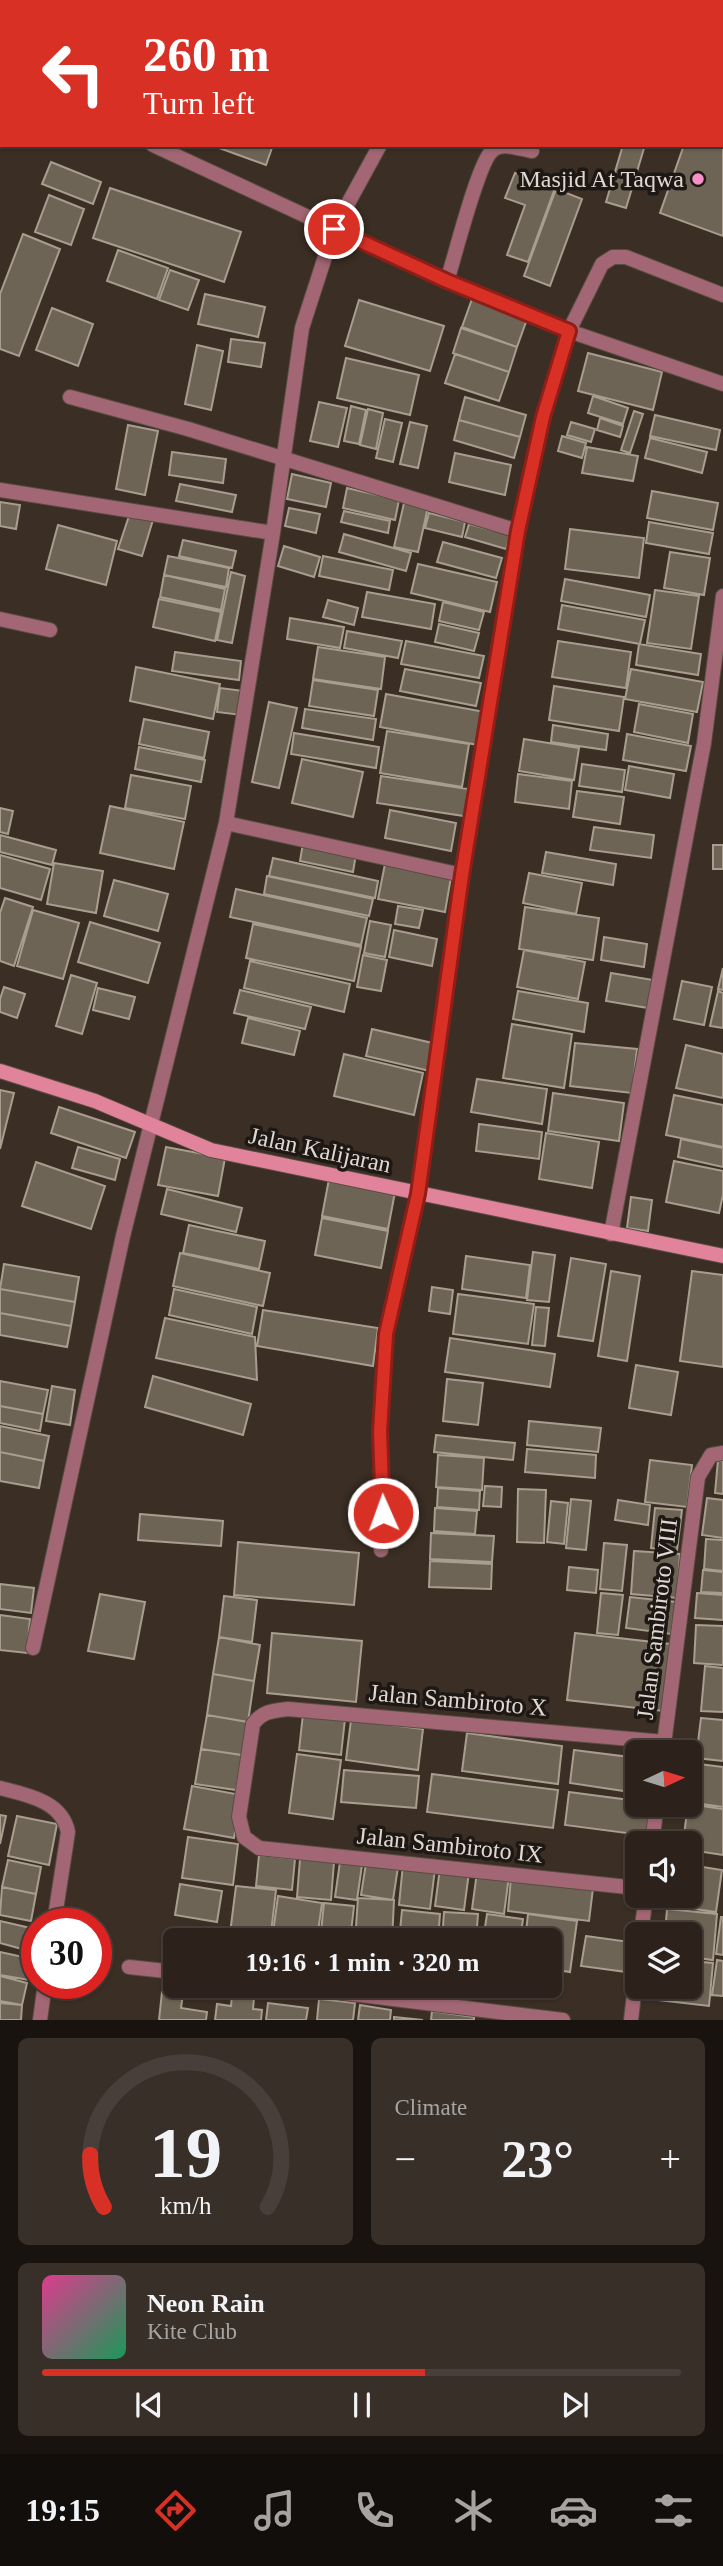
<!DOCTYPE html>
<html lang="en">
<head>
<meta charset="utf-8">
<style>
  :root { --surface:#2c221b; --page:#382f28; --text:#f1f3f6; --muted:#a6a4a3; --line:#483f3a; --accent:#d93025 }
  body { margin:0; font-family:"Times New Roman",serif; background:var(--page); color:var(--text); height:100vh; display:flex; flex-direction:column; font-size:26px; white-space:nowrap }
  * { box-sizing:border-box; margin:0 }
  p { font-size:23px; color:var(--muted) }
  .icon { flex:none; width:38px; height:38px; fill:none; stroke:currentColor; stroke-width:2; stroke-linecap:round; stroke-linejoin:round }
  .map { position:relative; height:2020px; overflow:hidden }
  .panel { display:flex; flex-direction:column; gap:18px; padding:18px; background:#18130f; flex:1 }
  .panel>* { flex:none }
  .banner { position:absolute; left:0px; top:0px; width:724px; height:147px; box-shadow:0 2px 5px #0004,0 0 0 2px var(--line); background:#d93025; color:#fff; overflow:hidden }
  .needle { width:46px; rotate:86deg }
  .buttons { position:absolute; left:625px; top:1740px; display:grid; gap:14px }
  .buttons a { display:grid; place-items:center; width:77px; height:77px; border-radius:10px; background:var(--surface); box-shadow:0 2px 5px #0004,0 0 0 2px var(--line); font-size:35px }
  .speed { position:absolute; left:21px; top:1908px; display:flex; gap:14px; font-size:35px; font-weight:700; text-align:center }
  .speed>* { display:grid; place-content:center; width:91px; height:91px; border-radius:50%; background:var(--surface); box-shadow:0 2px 5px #0004,0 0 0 2px var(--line); line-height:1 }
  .speed .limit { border:10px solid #d22; background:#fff; color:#111 }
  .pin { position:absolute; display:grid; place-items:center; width:60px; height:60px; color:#fff; margin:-30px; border:4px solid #fff; border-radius:50%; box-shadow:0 2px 7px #0007 }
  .me { position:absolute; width:77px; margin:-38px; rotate:358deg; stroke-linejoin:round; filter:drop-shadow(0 0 5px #0008) }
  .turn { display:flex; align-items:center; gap:24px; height:147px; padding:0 28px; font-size:32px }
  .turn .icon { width:91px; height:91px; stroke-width:2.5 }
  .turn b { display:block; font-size:49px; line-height:60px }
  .big { font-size:52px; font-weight:800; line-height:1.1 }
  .panel .widget { flex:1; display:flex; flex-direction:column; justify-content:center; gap:10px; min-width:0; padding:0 24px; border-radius:10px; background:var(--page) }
  .panel .dial { align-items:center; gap:0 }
  .dial svg { height:182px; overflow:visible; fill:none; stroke:var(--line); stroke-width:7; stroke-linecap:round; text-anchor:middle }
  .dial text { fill:var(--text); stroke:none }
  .song { display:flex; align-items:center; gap:21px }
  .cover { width:84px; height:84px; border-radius:10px; background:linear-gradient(135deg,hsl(330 70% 55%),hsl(150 70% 35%)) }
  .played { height:7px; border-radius:4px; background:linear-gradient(90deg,var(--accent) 60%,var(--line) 60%) }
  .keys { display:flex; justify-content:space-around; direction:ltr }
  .heat { display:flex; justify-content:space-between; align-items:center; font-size:38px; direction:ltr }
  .panel .tiles { flex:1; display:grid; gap:18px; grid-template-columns:1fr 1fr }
  .widget:last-child { grid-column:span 2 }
  .trip { position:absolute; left:163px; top:1928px; width:399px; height:70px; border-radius:10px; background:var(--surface); box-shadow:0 2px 5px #0004,0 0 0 2px var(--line); font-weight:800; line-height:70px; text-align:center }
  .tab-bar { display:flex; height:112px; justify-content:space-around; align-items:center; background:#120e0b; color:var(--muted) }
  .tab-bar .icon { width:49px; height:49px }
  .tab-bar .current { color:var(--accent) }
  .tab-bar b { font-size:32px; color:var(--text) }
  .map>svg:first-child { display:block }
  .building { fill:#6e6456; stroke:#a89d8e; stroke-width:2 }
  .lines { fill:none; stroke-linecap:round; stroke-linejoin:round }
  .lane-casing { stroke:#594c43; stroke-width:16 }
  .street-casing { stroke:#594c43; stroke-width:16 }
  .secondary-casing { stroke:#594c43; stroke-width:16 }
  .lane { stroke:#a26674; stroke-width:14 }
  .street { stroke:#a26674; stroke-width:14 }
  .secondary { stroke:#e1839a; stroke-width:14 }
  .route-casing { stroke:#8d1f18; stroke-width:18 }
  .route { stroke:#d93025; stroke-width:12 }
  .poi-dot { fill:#f98fc9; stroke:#1d1813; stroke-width:2.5 }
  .labels { text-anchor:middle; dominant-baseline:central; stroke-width:7; stroke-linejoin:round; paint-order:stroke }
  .poi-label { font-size:24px; fill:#e0d7d1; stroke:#1d1813; text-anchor:end }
  .street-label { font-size:24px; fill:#e0d7d1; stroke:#1d1813 }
</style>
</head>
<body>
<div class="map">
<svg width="723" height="2020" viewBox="0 0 723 2020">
  <rect width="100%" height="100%" fill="#3b2e24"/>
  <!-- building -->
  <path class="building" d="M0 0 18 2H2L0 94Z
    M39 0H71L70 2Z
    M261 0H324L260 2Z
    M341 0H404L341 2Z
    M723 101V236L660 213 684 145H723Z
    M211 145H273L266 165Z
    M623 145H645L626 208 606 202Z
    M51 162 101 182 93 204 42 184Z
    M515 173 555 188 528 262 507 255 525 205 505 198Z
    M110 188 241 232 224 282 93 238Z
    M556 189 582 199 550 286 524 276Z
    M49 195 84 209 71 245 35 232Z
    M23 234 60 249 19 356 0 349V294Z
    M118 250 168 268 157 299 107 281Z
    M170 270 199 280 188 310 159 300Z
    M205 294 265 307 258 337 198 324Z
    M472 299 527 319 517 347 462 327Z
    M359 300 444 326 430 371 345 346Z
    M52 308 93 324 78 366 36 350Z
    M461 328 517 347 509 372 453 353Z
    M231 339 265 343 261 367 228 362Z
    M197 345 223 351 211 410 185 404Z
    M588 353 662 372 653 410 578 391Z
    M455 354 509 372 499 401 445 383Z
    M346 358 419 375 410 415 337 398Z
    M593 396 628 408 623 424 588 413Z
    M465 397 526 415 520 437 459 420Z
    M319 402 347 408 338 447 310 441Z
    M351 406 366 410 359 444 344 441Z
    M368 409 383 413 376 449 360 445Z
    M634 411 643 414 630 453 621 450Z
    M655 415 720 430 716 450 650 436Z
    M600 418 623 426 620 437 597 430Z
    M385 419 402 423 393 462 376 458Z
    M459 420 520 437 514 458 454 440Z
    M410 422 427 426 418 468 400 464Z
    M571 422 595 429 591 442 567 435Z
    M128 425 158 431 145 495 116 489Z
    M562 436 586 443 582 458 558 451Z
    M650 438 707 452 702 473 645 458Z
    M587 447 638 456 633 481 582 473Z
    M172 452 226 459 223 483 169 475Z
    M455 453 511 465 505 495 449 482Z
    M292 474 331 483 326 507 287 499Z
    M180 484 236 495 232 512 176 501Z
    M347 488 399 500 395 520 343 508Z
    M652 491 718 503 713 530 647 518Z
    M0 502 20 505 16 529 0 526Z
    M404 503 428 507 418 552 394 547Z
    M289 508 320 514 316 533 285 526Z
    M344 511 390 521 388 533 341 522Z
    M130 513 153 520 142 556 118 549Z
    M429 513 465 522 462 537 425 528Z
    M649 522 713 533 709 554 646 543Z
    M469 524 510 535 506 549 465 537Z
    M58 525 117 541 106 585 46 569Z
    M570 529 644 538 639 578 565 569Z
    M344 534 411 553 406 571 339 552Z
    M183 540 236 551 232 568 179 556Z
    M443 542 502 558 496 578 437 562Z
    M284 546 320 557 314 577 278 566Z
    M670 552 710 558 704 595 664 588Z
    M168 556 229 568 226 587 164 575Z
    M323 556 393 570 389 590 319 576Z
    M418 564 497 582 490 612 411 593Z
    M231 572 245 576 232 643 217 640Z
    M164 575 225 589 221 610 160 597Z
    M565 579 650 595 646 617 561 601Z
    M655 590 699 596 691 649 647 643Z
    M367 592 435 604 431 629 362 617Z
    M159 599 221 612 215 641 153 627Z
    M328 600 358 608 354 625 323 617Z
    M443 602 484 612 479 630 439 621Z
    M562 605 645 620 640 644 558 629Z
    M290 618 344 627 340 648 287 639Z
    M439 624 479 633 474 651 435 642Z
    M347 631 402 641 398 658 344 648Z
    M406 641 484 656 479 678 401 664Z
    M558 641 631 652 626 688 552 677Z
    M639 644 701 654 698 675 636 665Z
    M318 647 385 657 381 689 313 679Z
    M175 652 241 661 239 680 172 671Z
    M136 667 220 684 213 719 130 701Z
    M405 669 481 683 476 706 400 691Z
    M631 669 703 682 697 712 625 699Z
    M313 680 378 690 374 716 309 706Z
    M554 686 624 697 619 731 549 720Z
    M220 688 244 691 241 715 217 712Z
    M386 694 485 712 478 745 380 727Z
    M269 702 297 708 279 788 252 782Z
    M639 704 693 714 688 743 634 732Z
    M305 709 376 719 373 740 302 728Z
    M144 719 209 732 204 758 139 744Z
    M553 725 608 734 606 750 551 742Z
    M387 731 469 744 462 787 380 773Z
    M294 733 379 747 376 768 291 754Z
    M627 734 691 746 686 771 623 760Z
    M524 739 579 748 574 780 519 771Z
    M139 747 205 760 201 782 135 769Z
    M302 759 363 772 353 817 292 803Z
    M582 764 625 770 622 792 579 786Z
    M629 766 674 774 670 798 625 790Z
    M518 774 572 781 569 809 515 802Z
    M131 775 191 786 185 819 125 808Z
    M381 776 468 789 464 816 377 803Z
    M577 791 624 797 620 824 573 817Z
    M110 806 184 822 174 869 100 853Z
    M0 808 13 811 8 834 0 832Z
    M390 810 456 823 451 851 385 838Z
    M594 827 654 835 651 858 590 850Z
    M0 835 56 850 52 865 0 852Z
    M303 843 356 854 353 872 300 861Z
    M713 845H723V869H713Z
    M546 852 616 864 613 885 542 873Z
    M0 855 50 869 41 900 0 888Z
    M273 858 378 881 375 898 269 876Z
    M54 863 103 871 96 913 47 904Z
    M385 864 451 877 445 912 378 899Z
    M529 873 582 883 576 914 523 903Z
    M267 876 373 899 369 916 264 894Z
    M114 880 168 894 158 931 104 916Z
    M236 889 367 918 361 945 230 917Z
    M5 898 33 907 14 966 0 961V913Z
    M398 906 423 910 419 928 395 924Z
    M525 907 599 918 593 960 519 949Z
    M33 910 79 923 63 979 17 966Z
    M370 921 391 925 385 957 364 953Z
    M90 922 160 943 148 983 78 962Z
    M253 924 361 947 354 981 246 958Z
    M394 930 437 939 432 966 389 957Z
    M604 937 647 944 644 967 601 960Z
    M524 950 585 962 578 999 517 987Z
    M363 955 387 960 381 991 357 987Z
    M250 961 350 984 344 1012 244 988Z
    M723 968V990L718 989Z
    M611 973 653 980 648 1008 606 1001Z
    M71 975 97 983 82 1034 56 1026Z
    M682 981 712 987 704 1025 674 1019Z
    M4 987 25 994 17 1018 0 1012V999Z
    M98 988 135 997 129 1019 93 1010Z
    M240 990 311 1007 305 1029 234 1013Z
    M518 991 588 1003 584 1032 513 1019Z
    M718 991 723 993V1028L710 1026Z
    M248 1018 300 1031 294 1055 242 1043Z
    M512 1024 572 1034 564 1088 503 1078Z
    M372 1029 437 1044 430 1071 366 1056Z
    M575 1043 637 1049 632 1093 570 1086Z
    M686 1045 723 1054V1098L676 1088Z
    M344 1054 423 1073 414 1115 334 1096Z
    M477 1079 547 1089 542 1124 471 1112Z
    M0 1090 14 1093 0 1149Z
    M553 1093 624 1103 619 1141 548 1131Z
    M674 1095 723 1105V1147L666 1135Z
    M59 1107 135 1132 126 1158 51 1133Z
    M479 1124 542 1132 539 1159 476 1151Z
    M546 1133 599 1142 592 1188 539 1179Z
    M681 1139 723 1148V1167L678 1157Z
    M78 1147 120 1159 115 1180 72 1168Z
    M166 1147 225 1158 218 1196 158 1185Z
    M674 1161 723 1171V1195L719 1213 666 1202Z
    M36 1162 105 1186 91 1229 22 1206Z
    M329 1179 395 1192 388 1229 322 1216Z
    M167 1189 242 1208 236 1232 161 1214Z
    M631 1197 652 1200 648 1231 627 1228Z
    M322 1218 388 1231 381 1268 315 1255Z
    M189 1225 265 1241 259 1269 183 1253Z
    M533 1252 555 1255 549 1302 527 1300Z
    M180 1253 270 1273 263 1306 173 1286Z
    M466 1256 530 1265 526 1298 462 1289Z
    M571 1258 606 1264 593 1341 558 1336Z
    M4 1264 79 1277 75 1302 0 1289Z
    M611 1271 640 1276 627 1361 598 1356Z
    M692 1271 723 1275V1367L680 1361Z
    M432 1287 453 1290 450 1314 429 1311Z
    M0 1289 75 1302 71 1326 0 1313Z
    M174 1289 257 1307 252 1334 169 1315Z
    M458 1294 534 1304 528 1344 453 1334Z
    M536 1307 549 1308 545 1346 532 1345Z
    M263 1310 378 1328 373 1366 257 1346Z
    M0 1313 71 1326 67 1347 0 1335Z
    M165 1318 255 1337 257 1380 156 1358Z
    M450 1338 555 1354 550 1387 445 1372Z
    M636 1365 678 1372 671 1415 629 1408Z
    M153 1376 251 1404 243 1435 145 1407Z
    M447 1379 483 1383 478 1425 443 1421Z
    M0 1381 48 1390 43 1414 0 1406Z
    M52 1386 75 1390 70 1425 46 1421Z
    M0 1406 43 1414 40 1431 0 1423Z
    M529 1421 601 1428 598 1452 527 1445Z
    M0 1426 49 1436 44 1461 0 1452Z
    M436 1435 515 1443 513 1460 434 1452Z
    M527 1449 596 1455 595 1478 525 1472Z
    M0 1452 44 1461 39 1488 0 1481Z
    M438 1455 484 1458 482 1490 436 1487Z
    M650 1460 692 1465 687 1507 645 1502Z
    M718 1460 723 1461V1494L715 1493Z
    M485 1486 502 1487 501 1507 483 1506Z
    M438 1488 480 1491 479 1510 437 1507Z
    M518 1489 546 1490 544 1543 517 1542Z
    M707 1498 723 1500V1538L702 1535Z
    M571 1499 591 1501 586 1550 566 1548Z
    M618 1500 650 1505 648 1525 615 1520Z
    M551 1501 568 1503 564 1544 547 1542Z
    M435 1508 477 1511 475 1534 434 1531Z
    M655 1508 682 1510 677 1550 651 1548Z
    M140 1514 223 1521 221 1546 138 1540Z
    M431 1533 494 1536 492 1562 430 1559Z
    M706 1539 723 1540V1571L704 1569Z
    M238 1542 359 1553 354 1605 234 1595Z
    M604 1543 627 1545 622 1591 600 1589Z
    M634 1551 680 1554 677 1598 631 1594Z
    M430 1561 492 1564 491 1589 429 1587Z
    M569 1567 598 1570 596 1593 567 1590Z
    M703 1570 723 1572V1593L701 1592Z
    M0 1584 34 1588 31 1613 0 1609Z
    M601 1593 623 1595 618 1635 597 1633Z
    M697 1593 723 1595V1620L695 1618Z
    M100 1594 145 1602 134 1659 88 1651Z
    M224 1596 257 1600 252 1642 219 1637Z
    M630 1597 676 1602 671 1634 626 1628Z
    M0 1615 30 1619 27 1653 0 1650Z
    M696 1625 723 1626V1665L694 1663Z
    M272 1633 362 1641 356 1702 267 1693Z
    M575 1633 670 1644 663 1711 567 1700Z
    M219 1637 260 1645 254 1681 213 1674Z
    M705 1666 723 1668V1712L701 1711Z
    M213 1674 254 1681 248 1722 207 1715Z
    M303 1714 345 1719 341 1755 299 1750Z
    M207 1715 248 1722 242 1755 201 1749Z
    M701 1718 723 1720V1761L696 1758Z
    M351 1720 423 1729 418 1770 346 1760Z
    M467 1733 562 1746 558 1784 462 1771Z
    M201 1749 242 1755 236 1790 195 1784Z
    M574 1750 637 1758V1793L570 1783Z
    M297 1754 341 1760 333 1819 289 1813Z
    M699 1764 723 1767V1807L695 1803Z
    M344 1770 419 1776 416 1808 341 1802Z
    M432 1774 558 1790 553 1828 427 1812Z
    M192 1786 241 1795 234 1838 184 1829Z
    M569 1792 637 1801V1804H653L649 1836 565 1825Z
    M688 1804 723 1809V1855L690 1850V1843H683Z
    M0 1815 6 1816 0 1844Z
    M17 1816 57 1824 49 1865 8 1856Z
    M188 1837 238 1844 233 1885 182 1878Z
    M259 1855 295 1859 292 1890 256 1886Z
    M300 1859 334 1862 331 1900 297 1897Z
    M8 1860 41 1867 36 1894 2 1887Z
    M340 1862 362 1865 357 1900 335 1897Z
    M366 1863 398 1867 393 1900 361 1895Z
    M403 1864 435 1869 430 1909 399 1905Z
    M690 1865 722 1870 716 1912 666 1905 667 1895H690Z
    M440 1868 469 1872 464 1910 435 1906Z
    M477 1872 509 1876 504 1914 472 1909Z
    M511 1878 593 1888 589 1921 508 1911Z
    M180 1884 222 1891 217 1922 175 1915Z
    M236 1886 276 1890 270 1941H229Z
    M2 1887 36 1894 31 1921 0 1915Z
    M278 1896 322 1903 317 1939 273 1933Z
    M358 1898 394 1900 392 1941H355Z
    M324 1903 354 1906 350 1941H320Z
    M667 1909 717 1914 713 1960 690 1957V1934H665Z
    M402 1910 440 1914 438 1941H399Z
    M444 1912 478 1914 476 1941H442Z
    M487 1914 523 1919 520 1941H483Z
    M528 1914 577 1921 570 1972 550 1969V1941H525Z
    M721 1917H723V1955L716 1954Z
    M0 1921 35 1929 29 1951 0 1943Z
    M586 1936 637 1943 634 1973 581 1966Z
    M0 1952 37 1960 35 1981 0 1975Z
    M717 1960 723 1961V1996L712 1995Z
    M690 1961 713 1963 709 2006 659 2000 660 1986H690Z
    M0 1976 27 1983 22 2005 0 2001Z
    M162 1992 183 1994 181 2008 207 2012 206 2020H159Z
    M232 1995 254 1998 253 2009 262 2010 261 2020H215L217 2004 231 2006Z
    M319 1999 355 2003 353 2020H317Z
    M0 2003 22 2005 21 2020H0Z
    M268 2003 308 2008 306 2020H266Z
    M360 2005 391 2010 390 2020H358Z
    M432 2011 474 2017V2020H431Z
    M394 2017 423 2020H394Z"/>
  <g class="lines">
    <defs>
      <path id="lane" d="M153 145 334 229
        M569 331 602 264 613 257H626L723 295
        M0 619 50 630"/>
      <path id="street" d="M460 2 461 0
        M334 229 447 281 569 331 723 384
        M447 281C455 256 477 167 491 152 500 141 520 149 532 151
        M70 397 188 429 518 531
        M0 490 273 533
        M226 823 462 875
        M611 1234 704 743 723 596
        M381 1550 383 1513 380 1432 386 1334 418 1193 462 875 518 531 543 417 569 331
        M33 1648 123 1236 226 823 273 533 302 328 334 229 380 145
        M663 1752 698 1477 711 1455 723 1453
        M0 1788C27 1795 62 1801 68 1832L54 1923
        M652 1843 657 1804
        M637 1888 259 1848 244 1837 239 1817 253 1724C263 1711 272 1711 288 1709L665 1742
        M641 1934 646 1895
        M129 1967 175 1972
        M288 1986 563 2020
        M40 2020 45 1983
        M631 2020 637 1968"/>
      <path id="secondary" d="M0 1071 95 1101 211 1150 723 1256"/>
    </defs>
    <!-- lane casing -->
    <use href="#lane" class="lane-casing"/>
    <!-- street casing -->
    <use href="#street" class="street-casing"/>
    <!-- secondary casing -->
    <use href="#secondary" class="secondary-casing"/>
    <!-- lane -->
    <use href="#lane" class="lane"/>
    <!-- street -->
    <use href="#street" class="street"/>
    <!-- secondary -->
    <use href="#secondary" class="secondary"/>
  </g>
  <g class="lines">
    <defs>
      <path id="route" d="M334 229 447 281 569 331 543 417 518 531 462 875 418 1194 386 1334 380 1432 383 1513"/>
    </defs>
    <!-- route casing -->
    <use href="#route" class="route-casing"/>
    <!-- route -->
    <use href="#route" class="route"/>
  </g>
  <!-- markers -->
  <circle class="poi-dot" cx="698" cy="179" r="7"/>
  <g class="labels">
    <!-- poi labels -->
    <g class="poi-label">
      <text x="684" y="179">Masjid At Taqwa</text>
    </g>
    <!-- street labels -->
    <g class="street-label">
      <text transform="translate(320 1150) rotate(12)">Jalan Kalijaran</text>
      <text transform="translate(657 1619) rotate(-83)">Jalan Sambiroto VIII</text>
      <text transform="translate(458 1700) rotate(5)">Jalan Sambiroto X</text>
      <text transform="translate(450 1845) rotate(6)">Jalan Sambiroto IX</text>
    </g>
  </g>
</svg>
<div class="buttons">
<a><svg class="needle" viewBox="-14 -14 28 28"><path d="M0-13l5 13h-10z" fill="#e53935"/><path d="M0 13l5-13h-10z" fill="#a6a4a3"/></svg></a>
<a><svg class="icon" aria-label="sound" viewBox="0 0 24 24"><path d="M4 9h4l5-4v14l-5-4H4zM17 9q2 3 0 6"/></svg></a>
<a><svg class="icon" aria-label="layers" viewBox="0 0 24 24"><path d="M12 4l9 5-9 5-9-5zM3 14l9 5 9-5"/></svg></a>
</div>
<div class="speed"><div class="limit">30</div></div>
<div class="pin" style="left:334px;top:229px;background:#d93025"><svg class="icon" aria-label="arrive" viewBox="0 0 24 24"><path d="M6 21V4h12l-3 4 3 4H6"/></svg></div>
<svg class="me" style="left:383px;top:1513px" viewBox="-20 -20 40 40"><circle r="17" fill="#d93025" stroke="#fff" stroke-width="3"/><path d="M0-11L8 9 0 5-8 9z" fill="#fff"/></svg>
<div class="trip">19:16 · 1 min · 320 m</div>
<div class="banner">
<div class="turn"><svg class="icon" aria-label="left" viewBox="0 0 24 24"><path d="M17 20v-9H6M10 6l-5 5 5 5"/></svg><div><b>260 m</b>Turn left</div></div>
</div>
</div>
<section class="panel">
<div class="tiles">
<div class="widget dial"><svg viewBox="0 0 100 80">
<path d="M14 69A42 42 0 1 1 86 69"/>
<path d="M14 69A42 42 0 0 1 8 46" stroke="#d93025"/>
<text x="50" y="56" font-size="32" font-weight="700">19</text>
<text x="50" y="72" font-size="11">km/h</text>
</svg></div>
<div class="widget"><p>Climate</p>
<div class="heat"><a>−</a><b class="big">23°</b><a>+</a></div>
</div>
<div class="widget">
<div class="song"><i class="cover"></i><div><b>Neon Rain</b><p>Kite Club</p></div></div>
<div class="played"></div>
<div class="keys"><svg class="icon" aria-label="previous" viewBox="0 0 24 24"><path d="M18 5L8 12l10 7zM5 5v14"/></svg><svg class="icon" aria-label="pause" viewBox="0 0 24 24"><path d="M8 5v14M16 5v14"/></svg><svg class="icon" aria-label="next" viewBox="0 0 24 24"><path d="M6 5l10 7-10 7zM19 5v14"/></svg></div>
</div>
</div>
</section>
<nav class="tab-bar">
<b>19:15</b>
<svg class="icon current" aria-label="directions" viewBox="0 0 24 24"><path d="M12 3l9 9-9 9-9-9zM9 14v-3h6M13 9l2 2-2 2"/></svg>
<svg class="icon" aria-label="music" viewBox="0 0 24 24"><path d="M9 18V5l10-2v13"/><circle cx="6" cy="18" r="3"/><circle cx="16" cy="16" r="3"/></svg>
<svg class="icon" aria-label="phone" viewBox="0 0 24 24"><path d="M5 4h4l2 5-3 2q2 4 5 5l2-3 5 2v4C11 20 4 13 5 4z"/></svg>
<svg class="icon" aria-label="climate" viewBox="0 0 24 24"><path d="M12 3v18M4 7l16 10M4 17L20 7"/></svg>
<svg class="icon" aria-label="car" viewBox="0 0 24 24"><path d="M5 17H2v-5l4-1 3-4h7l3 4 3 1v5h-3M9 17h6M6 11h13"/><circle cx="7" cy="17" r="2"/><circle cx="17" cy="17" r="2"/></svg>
<svg class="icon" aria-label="filters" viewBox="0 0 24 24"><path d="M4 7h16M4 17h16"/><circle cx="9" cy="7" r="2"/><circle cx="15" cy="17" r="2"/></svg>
</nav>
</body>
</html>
